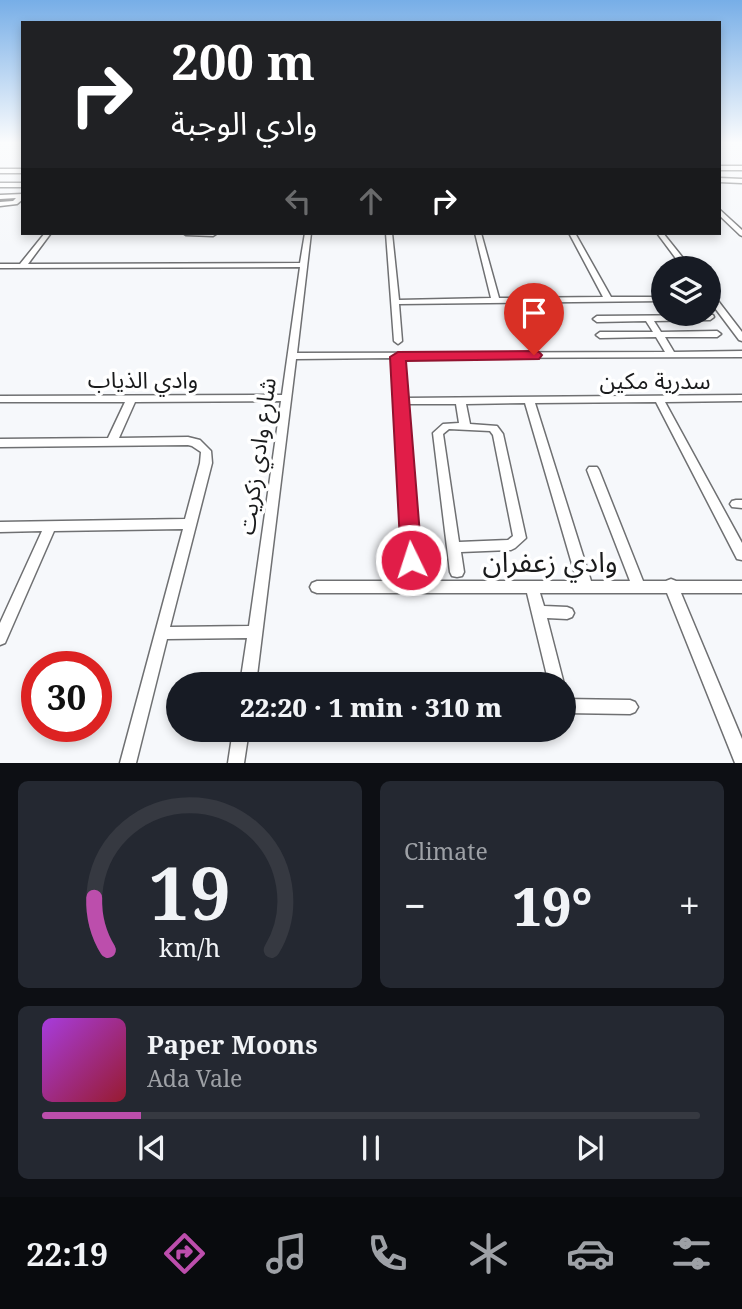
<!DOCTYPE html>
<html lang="en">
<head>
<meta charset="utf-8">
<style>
  :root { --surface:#171b24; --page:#242831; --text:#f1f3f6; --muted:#9ea1a6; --line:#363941; --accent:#bc4eac }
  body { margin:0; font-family:"Noto Serif","Noto Sans Arabic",serif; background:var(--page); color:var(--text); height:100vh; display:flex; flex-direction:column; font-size:26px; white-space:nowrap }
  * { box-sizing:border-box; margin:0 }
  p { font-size:23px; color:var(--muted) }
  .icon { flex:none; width:38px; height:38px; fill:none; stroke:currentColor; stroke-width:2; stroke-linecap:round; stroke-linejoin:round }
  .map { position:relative; height:763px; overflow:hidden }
  .details { display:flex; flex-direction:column; gap:18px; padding:18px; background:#0d0f14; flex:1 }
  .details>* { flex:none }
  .guide { position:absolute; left:21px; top:21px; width:700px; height:214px; border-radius:0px; box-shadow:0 4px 10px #0003; background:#202124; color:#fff; overflow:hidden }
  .controls { position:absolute; left:651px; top:256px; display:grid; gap:14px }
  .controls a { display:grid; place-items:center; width:70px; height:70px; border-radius:50%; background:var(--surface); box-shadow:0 4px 10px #0003; font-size:35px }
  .speed { position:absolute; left:21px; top:651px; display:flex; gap:14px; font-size:35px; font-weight:700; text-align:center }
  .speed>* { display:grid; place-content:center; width:91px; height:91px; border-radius:50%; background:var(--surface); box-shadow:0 4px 10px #0003; line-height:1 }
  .speed .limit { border:10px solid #d22; background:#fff; color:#111 }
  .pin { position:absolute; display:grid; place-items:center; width:60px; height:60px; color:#fff; margin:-72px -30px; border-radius:50% 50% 50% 0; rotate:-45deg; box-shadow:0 0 7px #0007 }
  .pin .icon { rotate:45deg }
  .me { position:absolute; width:77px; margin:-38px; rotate:356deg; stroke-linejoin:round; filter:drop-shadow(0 0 5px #0008) }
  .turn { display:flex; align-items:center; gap:24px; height:147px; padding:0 35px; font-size:32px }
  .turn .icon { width:91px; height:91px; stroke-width:2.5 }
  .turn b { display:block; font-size:49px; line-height:60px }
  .lanes { display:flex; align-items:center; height:66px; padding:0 35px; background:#0003; justify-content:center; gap:35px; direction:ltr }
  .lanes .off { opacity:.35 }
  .big { font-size:52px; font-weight:800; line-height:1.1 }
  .details .widget { flex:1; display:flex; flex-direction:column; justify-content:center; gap:10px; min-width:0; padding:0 24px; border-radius:10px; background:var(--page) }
  .details .dial { align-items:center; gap:0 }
  .dial svg { height:182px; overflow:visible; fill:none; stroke:var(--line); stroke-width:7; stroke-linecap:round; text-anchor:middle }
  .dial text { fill:var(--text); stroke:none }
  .song { display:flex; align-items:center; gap:21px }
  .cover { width:84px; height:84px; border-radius:10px; background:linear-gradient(135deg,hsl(280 70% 55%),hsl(350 70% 35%)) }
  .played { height:7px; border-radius:4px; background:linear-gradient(90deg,var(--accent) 15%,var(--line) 15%) }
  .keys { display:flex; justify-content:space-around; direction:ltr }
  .heat { display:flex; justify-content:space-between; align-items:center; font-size:38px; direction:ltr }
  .details .tiles { flex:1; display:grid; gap:18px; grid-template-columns:1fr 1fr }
  .widget:last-child { grid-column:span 2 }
  .trip { position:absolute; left:166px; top:672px; width:410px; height:70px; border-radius:35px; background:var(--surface); box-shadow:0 4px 10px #0003; font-weight:800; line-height:70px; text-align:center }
  .menu { display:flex; height:112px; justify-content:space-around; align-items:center; background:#090b0e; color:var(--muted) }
  .menu .icon { width:49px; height:49px }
  .menu .on { color:var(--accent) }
  .menu b { font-size:32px; color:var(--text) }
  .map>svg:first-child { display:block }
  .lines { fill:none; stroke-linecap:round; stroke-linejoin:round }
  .minor-casing { stroke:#6f7072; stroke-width:3 }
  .minor { fill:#fff; fill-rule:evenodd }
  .route { fill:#e11d48; stroke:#92132f; stroke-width:2 }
  .labels { text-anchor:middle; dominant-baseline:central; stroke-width:7; stroke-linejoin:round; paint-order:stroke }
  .street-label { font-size:23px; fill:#1a1b1c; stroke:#fff }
  .near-street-label { font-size:28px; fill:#1a1b1c; stroke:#fff }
</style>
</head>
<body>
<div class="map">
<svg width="742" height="763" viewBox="0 0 742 763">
  <rect width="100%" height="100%" fill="#f6f8fb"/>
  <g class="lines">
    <defs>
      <path id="minor" d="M719 166H742V170H719Z
        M0 169H23V173H0Z
        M719 178 742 179V183L719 182Z
        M0 183H23V187H0Z
        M23 194V199L17 204 0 206V202L13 201 16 198 0 199V195Z
        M719 209 742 230V236L740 235 719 215Z
        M45 233H51L28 264 300 263 305 233H311L297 353 665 352 656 337 600 338 596 335 600 332H653L646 321 597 322 593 319 597 316 713 315 714 317 710 320 654 321 661 332 717 331 721 334 717 337H665L674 352 742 351V357L403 358 406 398 742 395V401L665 402 742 543V560L737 559 656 402 535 403 591 581H630L587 470 589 467H597L599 470 643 581H666L671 579 676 581H742V593H681L742 739V763H735L667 593H540L544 606 567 607 572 609 574 613 572 617 567 619 547 618 564 684H549L527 593H317L312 591 310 587 312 583 317 581H406L393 358 296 359 256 684H240L247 638 167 639 136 763H120L183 529 54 531 5 643 0 645V623L42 531 0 532V522L185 519 200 463 201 452 192 446 188 445 0 447V439L108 438 125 402H0V396L282 395 300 267 0 268V264H20ZM281 401 249 626 170 627 212 463 211 451 200 440 188 437 119 438 135 402ZM525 403 577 581H419L406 404H456L459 423 443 424 433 433 450 572 452 576 457 577 462 576 464 572 461 552 511 550 515 548 526 538 503 434 497 426 470 424 466 404ZM449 429 490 431 493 435 513 536 508 540 459 542 443 434Z
        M183 233H216V234L213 236 186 235Z
        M386 233H392L399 300 491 298 475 233H481L499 298 603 297 569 233H575L611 297H663V301L399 304 402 341 398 344 394 341Z
        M657 233H663L691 268H683Z
        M709 293H712L742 332V341L739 340 709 300Z
        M736 500H742V508L732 507 730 504 732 501Z
        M564 699 630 700 635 702 638 707 635 712 630 714 564 713Z
        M233 730H249L244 763H228Z"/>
    </defs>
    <!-- minor casing -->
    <use href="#minor" class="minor-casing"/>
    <!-- minor -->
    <use href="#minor" class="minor"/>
  </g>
  <!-- sky -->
  <linearGradient id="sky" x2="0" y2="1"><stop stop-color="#77aee7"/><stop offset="0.57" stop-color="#fbfcfd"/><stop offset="1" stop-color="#fbfcfd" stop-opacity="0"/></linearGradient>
  <rect width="742" height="250" fill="url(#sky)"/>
  <!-- route -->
  <path class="route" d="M534 351 539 352 542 355 539 359 406 361 422 560 419 566 411 568 404 566 401 560 390 357 398 352Z"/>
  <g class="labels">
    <!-- street labels -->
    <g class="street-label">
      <text x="143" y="379">وادي الذياب</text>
      <text x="655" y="380">سدرية مكين</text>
      <text transform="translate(256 456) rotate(-82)">شارع وادي زكريت</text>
    </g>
    <!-- near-street labels -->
    <g class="near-street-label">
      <text x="550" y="561">وادي زعفران</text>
    </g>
  </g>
</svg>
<div class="controls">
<a><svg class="icon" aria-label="layers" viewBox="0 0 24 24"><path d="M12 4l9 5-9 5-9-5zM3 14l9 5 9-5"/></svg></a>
</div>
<div class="speed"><div class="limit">30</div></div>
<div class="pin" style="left:534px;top:355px;background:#d93025"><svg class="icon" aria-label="arrive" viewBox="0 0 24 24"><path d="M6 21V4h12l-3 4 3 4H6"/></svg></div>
<svg class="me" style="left:411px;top:560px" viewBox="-20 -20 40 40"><circle r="17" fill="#e11d48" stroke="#fff" stroke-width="3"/><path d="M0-11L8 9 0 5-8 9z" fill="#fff"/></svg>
<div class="trip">22:20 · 1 min · 310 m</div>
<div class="guide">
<div class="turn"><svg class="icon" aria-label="right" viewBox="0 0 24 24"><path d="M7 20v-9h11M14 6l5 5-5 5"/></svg><div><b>200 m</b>وادي الوجبة</div></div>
<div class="lanes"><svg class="icon off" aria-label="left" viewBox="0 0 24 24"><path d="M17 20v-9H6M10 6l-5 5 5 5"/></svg><svg class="icon off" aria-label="ahead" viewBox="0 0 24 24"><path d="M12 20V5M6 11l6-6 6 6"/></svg><svg class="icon" aria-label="right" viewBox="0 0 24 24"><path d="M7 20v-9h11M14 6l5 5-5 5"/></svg></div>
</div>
</div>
<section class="details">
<div class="tiles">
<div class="widget dial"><svg viewBox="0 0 100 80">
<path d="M14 69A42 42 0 1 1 86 69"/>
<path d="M14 69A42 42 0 0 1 8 46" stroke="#bc4eac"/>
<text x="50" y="56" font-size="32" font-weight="700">19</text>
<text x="50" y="72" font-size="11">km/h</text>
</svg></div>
<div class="widget"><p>Climate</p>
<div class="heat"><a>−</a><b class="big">19°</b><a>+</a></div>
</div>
<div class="widget">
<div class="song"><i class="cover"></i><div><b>Paper Moons</b><p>Ada Vale</p></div></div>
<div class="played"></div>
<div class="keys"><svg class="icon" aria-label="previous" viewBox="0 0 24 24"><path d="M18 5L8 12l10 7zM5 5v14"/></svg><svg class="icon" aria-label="pause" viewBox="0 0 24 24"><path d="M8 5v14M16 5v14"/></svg><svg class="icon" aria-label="next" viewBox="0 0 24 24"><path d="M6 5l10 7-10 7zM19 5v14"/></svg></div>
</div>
</div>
</section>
<nav class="menu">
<b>22:19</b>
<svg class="icon on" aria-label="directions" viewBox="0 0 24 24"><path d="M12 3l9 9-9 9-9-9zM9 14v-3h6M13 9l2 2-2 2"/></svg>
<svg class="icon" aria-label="music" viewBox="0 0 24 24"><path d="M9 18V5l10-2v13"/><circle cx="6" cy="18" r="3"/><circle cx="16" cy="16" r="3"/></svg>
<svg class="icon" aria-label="phone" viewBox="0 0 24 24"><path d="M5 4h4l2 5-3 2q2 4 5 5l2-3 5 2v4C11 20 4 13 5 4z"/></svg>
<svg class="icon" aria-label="climate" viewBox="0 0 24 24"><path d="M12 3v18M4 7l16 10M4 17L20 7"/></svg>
<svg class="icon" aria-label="car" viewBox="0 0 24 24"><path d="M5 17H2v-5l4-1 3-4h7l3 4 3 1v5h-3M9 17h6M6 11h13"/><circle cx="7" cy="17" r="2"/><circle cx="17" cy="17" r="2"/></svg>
<svg class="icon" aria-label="filters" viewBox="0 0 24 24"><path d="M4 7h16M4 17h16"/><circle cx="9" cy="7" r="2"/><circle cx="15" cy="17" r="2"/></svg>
</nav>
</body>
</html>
